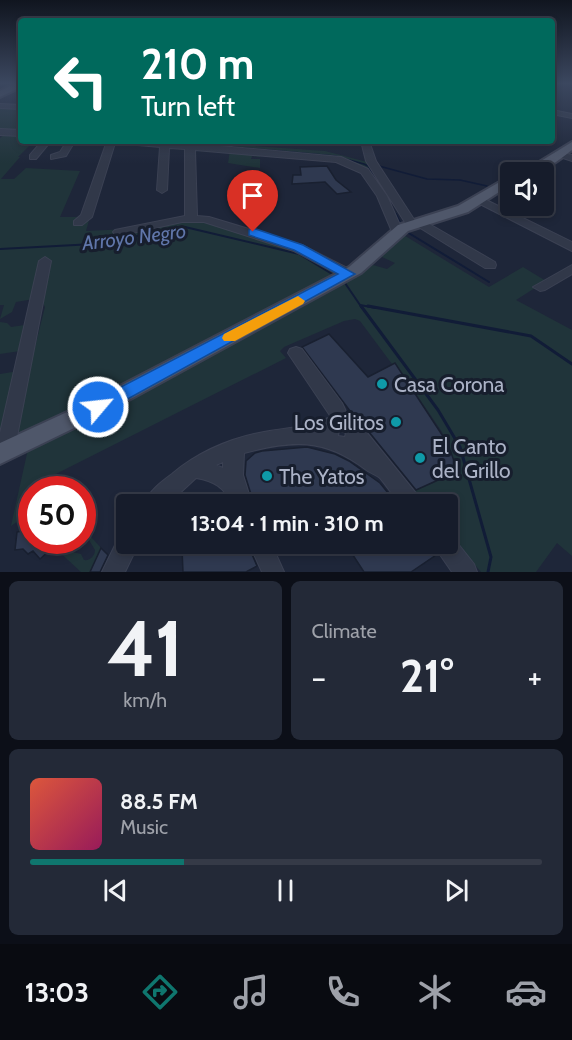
<!DOCTYPE html>
<html lang="en">
<head>
<meta charset="utf-8">
<style>
  :root { --surface:#161c2b; --page:#232937; --text:#f1f3f6; --muted:#9ea1a9; --line:#353a47; --accent:#0f766e }
  body { margin:0; font-family:Cabin,sans-serif; background:var(--page); color:var(--text); height:100vh; display:flex; flex-direction:column; font-size:22px; white-space:nowrap }
  * { box-sizing:border-box; margin:0 }
  p { font-size:20px; color:var(--muted) }
  .icon { flex:none; width:33px; height:33px; fill:none; stroke:currentColor; stroke-width:2; stroke-linecap:round; stroke-linejoin:round }
  .map { position:relative; height:572px; overflow:hidden }
  .drawer { display:flex; flex-direction:column; gap:9px; padding:9px; background:#0c0f18; flex:1 }
  .drawer>* { flex:none }
  .hud { position:absolute; left:18px; top:18px; width:537px; height:126px; border-radius:6px; box-shadow:0 3px 9px #0003,0 0 0 2px var(--line); background:#00695c; color:#fff; overflow:hidden }
  .controls { position:absolute; left:500px; top:162px; display:grid; gap:12px }
  .controls a { display:grid; place-items:center; width:54px; height:54px; border-radius:6px; background:var(--surface); box-shadow:0 3px 9px #0003,0 0 0 2px var(--line); font-size:30px }
  .speed { position:absolute; left:18px; top:476px; display:flex; gap:12px; font-size:30px; font-weight:700; text-align:center }
  .speed>* { display:grid; place-content:center; width:78px; height:78px; border-radius:50%; background:var(--surface); box-shadow:0 3px 9px #0003,0 0 0 2px var(--line); line-height:1 }
  .speed .limit { border:9px solid #d22; background:#fff; color:#111 }
  .pin { position:absolute; display:grid; place-items:center; width:51px; height:51px; color:#fff; margin:-62px -26px; border-radius:50% 50% 50% 0; rotate:-45deg; box-shadow:0 0 6px #0007 }
  .pin .icon { rotate:45deg }
  .me { position:absolute; width:66px; margin:-33px; rotate:62deg; stroke-linejoin:round; filter:drop-shadow(0 0 4px #0008) }
  .turn { display:flex; align-items:center; gap:21px; height:126px; padding:0 24px; font-size:27px }
  .turn .icon { width:78px; height:78px; stroke-width:2.5 }
  .turn b { display:block; font-size:42px; line-height:51px }
  .big { font-size:45px; font-weight:700; line-height:1.1 }
  .drawer .card { flex:1; display:flex; flex-direction:column; justify-content:center; gap:9px; min-width:0; padding:0 21px; border-radius:9px; background:var(--page) }
  .drawer .dial { align-items:center; gap:0 }
  .dial b { font-size:78px; line-height:1 }
  .song { display:flex; align-items:center; gap:18px }
  .cover { width:72px; height:72px; border-radius:9px; background:linear-gradient(135deg,hsl(10 70% 55%),hsl(330 70% 35%)) }
  .played { height:6px; border-radius:3px; background:linear-gradient(90deg,var(--accent) 30%,var(--line) 30%) }
  .keys { display:flex; justify-content:space-around; direction:ltr }
  .heat { display:flex; justify-content:space-between; align-items:center; font-size:33px; direction:ltr }
  .drawer .tiles { flex:1; display:grid; gap:9px; grid-template-columns:1fr 1fr }
  .card:last-child { grid-column:span 2 }
  .trip { position:absolute; left:116px; top:494px; width:342px; height:60px; border-radius:6px; background:var(--surface); box-shadow:0 3px 9px #0003,0 0 0 2px var(--line); font-weight:700; line-height:60px; text-align:center }
  .tab-bar { display:flex; height:96px; justify-content:space-around; align-items:center; background:#090b11; color:var(--muted) }
  .tab-bar .icon { width:42px; height:42px }
  .tab-bar .selected { color:var(--accent) }
  .tab-bar b { font-size:27px; color:var(--text) }
  .map>svg:first-child { display:block }
  .green { fill:#20343a }
  .lines { fill:none; stroke-linecap:round; stroke-linejoin:round }
  .stream-far2 { stroke:#111c37; stroke-width:1.5 }
  .stream-far1 { stroke:#111c37; stroke-width:2 }
  .stream { stroke:#111c37; stroke-width:3 }
  .building { fill:#2f3950; stroke:#192030; stroke-width:1.5 }
  .minor-casing { stroke:#3b4153; stroke-width:2 }
  .major-casing { stroke:#3b4153; stroke-width:4 }
  .minor { fill:#313849; fill-rule:evenodd }
  .major { fill:#4f576a; fill-rule:evenodd }
  .route { fill:#1a73e8; stroke:#114b97; stroke-width:1.5 }
  .slow { fill:#f59e0b }
  .culture-dot { fill:#0f9aa8; stroke:#171e2d; stroke-width:2 }
  .labels { text-anchor:middle; dominant-baseline:central; stroke-width:6; stroke-linejoin:round; paint-order:stroke }
  .water-label { font-size:20px; font-style:italic; fill:#6076aa; stroke:#171e2d }
  .near-poi-label { font-size:21px; fill:#abb2c6; stroke:#171e2d; text-anchor:start }
</style>
</head>
<body>
<div class="map">
<svg width="572" height="572" viewBox="0 0 572 572">
  <rect width="100%" height="100%" fill="#1e2639"/>
  <!-- green -->
  <path class="green" d="M0 107H21V132L0 131Z
    M6 133H21V141H34L18 157H20L1 179H14L26 168 80 171 60 217H90L86 231 129 229 179 219 208 221 293 248 338 272 154 373 12 438 45 307 42 301 34 299 16 302 12 312 0 319 4 305H0V138Z
    M129 141H185L325 151 367 162 377 174 369 175 338 158Z
    M230 150 261 153 260 157 252 156 251 159H260V168L228 163Z
    M402 234 489 287 523 267 546 281 516 300 572 330V556L557 543 536 572H481L447 532V504H423L413 491C428 485 448 480 455 464L442 432 395 363 392 364 360 321 355 319 344 321 284 347 280 351 286 358 38 483 44 489H39L36 485 25 493 18 504 21 507 28 506 31 512 11 526 28 449 293 312 345 283 373 265 387 269 395 263 382 257Z
    M0 322 7 323 11 327 25 325 20 351 0 354Z
    M19 371 0 450V374Z
    M83 528 101 548 90 572H81L54 547 61 540H71L72 552 81 554 84 560C90 561 95 556 95 550L89 540 83 536Z"/>
  <g class="lines">
    <!-- stream-far2 -->
    <path class="stream-far2" d="M222 146 335 156 364 164 368 166 396 215
      M379 166 427 179 460 180 487 186"/>
    <!-- stream-far1 -->
    <path class="stream-far1" d="M396 214 401 225
      M407 232 489 282
      M0 249 94 244 185 227 299 254 332 274
      M345 283 360 305 376 308
      M360 305 362 308"/>
    <!-- stream -->
    <path class="stream" d="M361 306 438 410 460 447 491 557 488 572
      M368 306 531 336 572 364"/>
  </g>
  <!-- building -->
  <path class="building" d="M327 166 336 180 351 192 337 194 325 182 292 184 293 175H301L300 167Z
    M329 334 368 377 395 363 448 444 455 464 447 476 416 490 361 422 356 419 302 347Z
    M307 447 335 454 349 461 380 483 397 504H323L320 498 307 504H254L245 475 246 461 255 453 262 451Z
    M26 530 25 532 32 531V540H61L40 559 33 551 28 554 23 549 15 550 17 532Z
    M195 543H247L257 566 246 572H183L182 549Z
    M345 543H427L436 555 411 572H364Z
    M101 548 108 555 100 572H90Z"/>
  <g class="lines">
    <defs>
      <path id="minor" d="M0 104 21 105V109L0 108Z
        M552 110 572 114V118L552 114Z
        M0 129 21 130V136L0 135Z
        M42 141H51L36 159H30V155Z
        M67 141H75L66 156 51 159V155L60 152Z
        M107 141H165L341 157 368 169 387 196 403 232 397 236 393 234 377 196 361 173 336 162 195 150 197 216 209 217 302 245 353 271 355 274 353 277H343L294 251 204 222H182L119 236 115 234 113 232 115 230 185 216V149L169 148 167 190 162 193 157 190 160 147 115 143 92 217 82 225H74V221L81 215Z
        M361 141H369L376 161 415 221H424L495 262 496 265 495 268H485L417 226 408 227 366 161Z
        M557 152 572 155V161L557 156Z
        M480 197 572 242V251L476 202V198Z
        M45 257 51 261 14 452 12 458 5 460 0 458V433L39 261Z
        M572 265V274L545 290 540 291 533 287Z
        M296 347 302 349 342 403 349 418 359 423 419 497 422 504H400C393 496 387 486 380 478 377 475 370 473 365 469 324 438 292 440 244 453L243 475 252 504H232C224 487 214 481 196 478L168 504H144C149 491 161 482 172 474 198 452 231 438 264 432 290 427 306 428 331 417L288 353 290 349ZM339 430 346 433 345 437 338 436ZM223 462V468L216 465Z
        M126 533V543H139L125 572H102L120 535Z
        M447 534 451 535 474 564 477 572H452L432 543H447Z
        M249 543H271L284 572H262Z"/>
      <path id="major" d="M16 83H21V87L0 97V91Z
        M572 142V150C556 162 543 174 523 172Z
        M510 176V185L468 212 408 231 361 273 105 413 0 464V443L91 401 349 267 398 225 458 206Z"/>
    </defs>
    <!-- minor casing -->
    <use href="#minor" class="minor-casing"/>
    <!-- major casing -->
    <use href="#major" class="major-casing"/>
    <!-- minor -->
    <use href="#minor" class="minor"/>
    <!-- major -->
    <use href="#major" class="major"/>
  </g>
  <!-- sky -->
  <linearGradient id="sky" x2="0" y2="1"><stop stop-color="#10151f"/><stop offset="0.51" stop-color="#3b475f"/><stop offset="1" stop-color="#3b475f" stop-opacity="0"/></linearGradient>
  <rect width="572" height="163" fill="url(#sky)"/>
  <!-- route -->
  <path class="route" d="M253 228 303 245 355 274 104 412 98 414 92 412 89 407 92 402 338 274 294 250 249 235V230Z"/>
  <!-- slow -->
  <path class="slow" d="M298 296 305 301 303 304 235 341H224L222 338 224 334Z"/>
  <!-- markers -->
  <g class="culture-dot">
    <circle cx="382" cy="384" r="6"/>
    <circle cx="396" cy="422" r="6"/>
    <circle cx="420" cy="458" r="6"/>
    <circle cx="267" cy="476" r="6"/>
  </g>
  <g class="labels">
    <!-- water labels -->
    <g class="water-label">
      <text transform="translate(134 237) rotate(-7)">Arroyo Negro</text>
    </g>
    <!-- near-poi labels -->
    <g class="near-poi-label">
      <text x="394" y="384">Casa Corona</text>
      <text x="384" y="422" text-anchor="end">Los Gilitos</text>
      <text x="432" y="446">El Canto<tspan x="432" dy="24">del Grillo</tspan></text>
      <text x="279" y="476">The Yatos</text>
    </g>
  </g>
</svg>
<div class="controls">
<a><svg class="icon" aria-label="sound" viewBox="0 0 24 24"><path d="M4 9h4l5-4v14l-5-4H4zM17 9q2 3 0 6"/></svg></a>
</div>
<div class="speed"><div class="limit">50</div></div>
<div class="pin" style="left:253px;top:232px;background:#d93025"><svg class="icon" aria-label="arrive" viewBox="0 0 24 24"><path d="M6 21V4h12l-3 4 3 4H6"/></svg></div>
<svg class="me" style="left:98px;top:407px" viewBox="-20 -20 40 40"><circle r="17" fill="#1a73e8" stroke="#fff" stroke-width="3"/><path d="M0-11L8 9 0 5-8 9z" fill="#fff"/></svg>
<div class="trip">13:04 · 1 min · 310 m</div>
<div class="hud">
<div class="turn"><svg class="icon" aria-label="left" viewBox="0 0 24 24"><path d="M17 20v-9H6M10 6l-5 5 5 5"/></svg><div><b>210 m</b>Turn left</div></div>
</div>
</div>
<section class="drawer">
<div class="tiles">
<div class="card dial"><b>41</b><p>km/h</p></div>
<div class="card"><p>Climate</p>
<div class="heat"><a>−</a><b class="big">21°</b><a>+</a></div>
</div>
<div class="card">
<div class="song"><i class="cover"></i><div><b>88.5 FM</b><p>Music</p></div></div>
<div class="played"></div>
<div class="keys"><svg class="icon" aria-label="previous" viewBox="0 0 24 24"><path d="M18 5L8 12l10 7zM5 5v14"/></svg><svg class="icon" aria-label="pause" viewBox="0 0 24 24"><path d="M8 5v14M16 5v14"/></svg><svg class="icon" aria-label="next" viewBox="0 0 24 24"><path d="M6 5l10 7-10 7zM19 5v14"/></svg></div>
</div>
</div>
</section>
<nav class="tab-bar">
<b>13:03</b>
<svg class="icon selected" aria-label="directions" viewBox="0 0 24 24"><path d="M12 3l9 9-9 9-9-9zM9 14v-3h6M13 9l2 2-2 2"/></svg>
<svg class="icon" aria-label="music" viewBox="0 0 24 24"><path d="M9 18V5l10-2v13"/><circle cx="6" cy="18" r="3"/><circle cx="16" cy="16" r="3"/></svg>
<svg class="icon" aria-label="phone" viewBox="0 0 24 24"><path d="M5 4h4l2 5-3 2q2 4 5 5l2-3 5 2v4C11 20 4 13 5 4z"/></svg>
<svg class="icon" aria-label="climate" viewBox="0 0 24 24"><path d="M12 3v18M4 7l16 10M4 17L20 7"/></svg>
<svg class="icon" aria-label="car" viewBox="0 0 24 24"><path d="M5 17H2v-5l4-1 3-4h7l3 4 3 1v5h-3M9 17h6M6 11h13"/><circle cx="7" cy="17" r="2"/><circle cx="17" cy="17" r="2"/></svg>
</nav>
</body>
</html>
